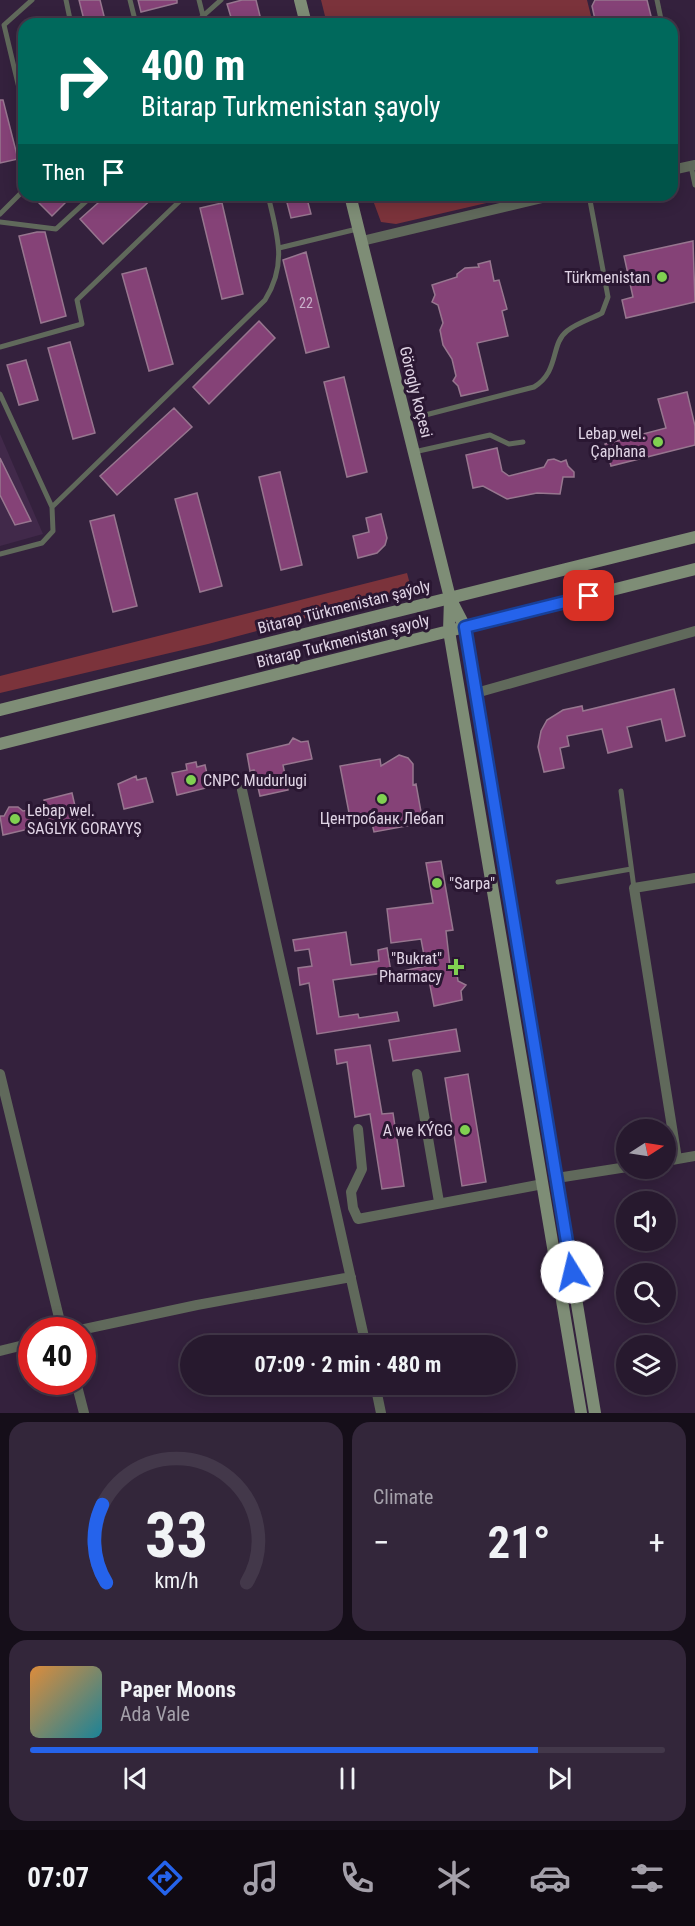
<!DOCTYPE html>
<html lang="en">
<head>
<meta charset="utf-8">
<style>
  :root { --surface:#27192e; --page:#33263a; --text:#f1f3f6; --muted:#a4a0aa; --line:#43384a; --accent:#2563eb }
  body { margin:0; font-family:"Roboto Condensed",sans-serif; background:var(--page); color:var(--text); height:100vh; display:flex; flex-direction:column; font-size:22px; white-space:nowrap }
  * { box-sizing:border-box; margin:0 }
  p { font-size:20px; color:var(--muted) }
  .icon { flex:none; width:33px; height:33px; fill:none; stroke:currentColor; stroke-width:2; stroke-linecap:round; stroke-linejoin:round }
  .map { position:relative; height:1413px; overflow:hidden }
  .side { display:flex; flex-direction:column; gap:9px; padding:9px; background:#150e19; flex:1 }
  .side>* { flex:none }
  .guide { position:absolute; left:18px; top:18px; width:660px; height:183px; border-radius:18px; box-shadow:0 3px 15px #0003,0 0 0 2px var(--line); background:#00695c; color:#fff; overflow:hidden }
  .needle { width:39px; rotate:78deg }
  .buttons { position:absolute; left:616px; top:1119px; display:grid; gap:12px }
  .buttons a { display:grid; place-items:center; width:60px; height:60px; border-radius:50%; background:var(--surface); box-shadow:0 3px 15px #0003,0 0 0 2px var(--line); font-size:30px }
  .speed { position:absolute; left:18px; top:1317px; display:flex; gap:12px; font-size:30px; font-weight:700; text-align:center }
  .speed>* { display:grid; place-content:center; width:78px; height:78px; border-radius:50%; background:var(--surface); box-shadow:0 3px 15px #0003,0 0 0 2px var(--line); line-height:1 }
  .speed .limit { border:9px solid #d22; background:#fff; color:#111 }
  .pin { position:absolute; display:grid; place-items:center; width:51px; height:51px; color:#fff; margin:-26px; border-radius:12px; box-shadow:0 3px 9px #0006 }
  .me { position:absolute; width:66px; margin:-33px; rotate:351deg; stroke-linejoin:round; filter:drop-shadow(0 0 4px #0008) }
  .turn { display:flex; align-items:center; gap:21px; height:126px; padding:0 24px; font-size:27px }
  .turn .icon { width:78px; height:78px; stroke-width:2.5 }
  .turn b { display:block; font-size:42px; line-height:51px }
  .then { display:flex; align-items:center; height:57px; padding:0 24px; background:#0003; gap:12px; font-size:22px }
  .big { font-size:45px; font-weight:700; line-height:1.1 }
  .side .tile { flex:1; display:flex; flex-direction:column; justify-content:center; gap:9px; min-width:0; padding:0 21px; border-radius:18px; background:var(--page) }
  .side .dial { align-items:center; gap:0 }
  .dial svg { height:156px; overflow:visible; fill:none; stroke:var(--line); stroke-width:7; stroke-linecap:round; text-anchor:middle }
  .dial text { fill:var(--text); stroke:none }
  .song { display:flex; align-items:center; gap:18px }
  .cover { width:72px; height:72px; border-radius:9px; background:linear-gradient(135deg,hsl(30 70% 55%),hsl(190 70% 35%)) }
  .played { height:6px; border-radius:3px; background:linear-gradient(90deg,var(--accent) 80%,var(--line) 80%) }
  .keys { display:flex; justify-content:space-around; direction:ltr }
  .heat { display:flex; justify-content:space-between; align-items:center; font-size:33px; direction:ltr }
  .side .tiles { flex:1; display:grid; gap:9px; grid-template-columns:1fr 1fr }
  .tile:last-child { grid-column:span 2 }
  .trip { position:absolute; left:180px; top:1335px; width:336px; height:60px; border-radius:30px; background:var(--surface); box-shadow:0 3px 15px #0003,0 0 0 2px var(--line); font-weight:700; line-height:60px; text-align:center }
  .menu { display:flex; height:96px; justify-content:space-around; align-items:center; background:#100a12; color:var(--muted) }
  .menu .icon { width:42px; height:42px }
  .menu .current { color:var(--accent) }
  .menu b { font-size:27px; color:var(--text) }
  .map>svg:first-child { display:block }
  .built { fill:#41294a }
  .green { fill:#7b333b }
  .building { fill:#854277; stroke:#97768f; stroke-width:1.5 }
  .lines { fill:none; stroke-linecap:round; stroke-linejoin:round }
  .lane { stroke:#60695b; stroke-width:5 }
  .street { stroke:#60695b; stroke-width:10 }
  .secondary { stroke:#7e8d76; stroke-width:12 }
  .route-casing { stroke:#184099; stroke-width:15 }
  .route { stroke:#2563eb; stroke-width:10 }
  .poi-dot { fill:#80d051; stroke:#2a1732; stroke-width:2 }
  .labels { text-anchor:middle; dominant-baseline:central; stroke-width:6; stroke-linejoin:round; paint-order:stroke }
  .number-label { font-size:14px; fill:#c9b0ca }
  .poi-label { font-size:16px; fill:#e0d4e5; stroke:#2a1732; text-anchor:end }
  .street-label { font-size:16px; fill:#e0d4e5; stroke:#2a1732 }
</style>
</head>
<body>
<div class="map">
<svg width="695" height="1413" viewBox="0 0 695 1413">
  <rect width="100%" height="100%" fill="#34213d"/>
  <!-- built -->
  <path class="built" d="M0 434 43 534 0 546Z"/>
  <!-- green -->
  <path class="green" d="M321 0H587L593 24H327Z
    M371 195H521L396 224 381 222Z
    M407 573 411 588 400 593 208 644 0 693V676Z"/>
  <!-- building -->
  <path class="building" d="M79 0H100L106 24H85Z
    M138 0H177V3L141 12Z
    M242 0H256L262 24H233L227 4Z
    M595 0H647L653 24H596L592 6Z
    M0 100H3L18 159 0 163Z
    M31 195H73L52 216Z
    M107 195H156L103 244 80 219Z
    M285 195H306L311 214 291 218Z
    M222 203 243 294 222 299 200 208Z
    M37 232H45L66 316 41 323 19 236Z
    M693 241 695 302 626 318 622 300 633 297 624 256Z
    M306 252 329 347 306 353 283 260Z
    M490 261 494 281 499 280 507 309 502 311 508 336 477 343 488 390 461 396 458 386 453 381 456 376 452 359 443 345 440 330 443 323 438 305 432 302 435 295 432 285 457 277V274L465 268 479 267 478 264Z
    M146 268 173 364 149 371 122 274Z
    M259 321 275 338 209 404 193 387Z
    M70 342 95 433 73 439 48 348Z
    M26 360 38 400 19 405 7 365Z
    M344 377 367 472 347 477 324 382Z
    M687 392 695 426V445L611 466 605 444 666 428 658 399Z
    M174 408 192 427 117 495 100 476Z
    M497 448 502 471 509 476 544 467 548 460 554 459 561 462 566 460 568 466 574 472V477H563L560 494 537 493 507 499 483 486 473 488 466 455Z
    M0 458 31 521 15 525 0 495Z
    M280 472 302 565 281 570 259 477Z
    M197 493 222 586 200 592 175 499Z
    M381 514 387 538 385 545 377 553 358 558 353 536 369 532 366 518Z
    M114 515 137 606 113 612 90 521Z
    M674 689 685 736 666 741 661 719 627 727 632 747 608 753 602 729 567 736 569 746 560 748 564 768 544 772 538 747 541 731 547 720 563 710 582 706 583 711Z
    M293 738 301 742 308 741 312 759 283 765 288 790 260 796 254 770 250 771 247 754 289 744Z
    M399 755 408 758 413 764V785L416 784 423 823 374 832 371 819 351 823 340 766 380 759 381 766Z
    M196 762 197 767 205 765 210 787 177 795 172 773 187 770 186 764Z
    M136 776 137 780 146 778 153 802 124 809 118 784Z
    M72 793 78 819 50 825 44 800Z
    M9 807H18L23 811 29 810 33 828 3 835 0 816H4Z
    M441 861 453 930 446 931 450 966 456 967 458 981 466 985 461 991 462 1000 434 1006 428 975 401 979 398 972 426 966 421 939 391 943 387 909 433 903 426 863Z
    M346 932 351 965 379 961 378 950 387 948 391 972 333 980 339 1017 358 1014 359 1018 397 1012 399 1021 317 1034 309 983 300 985 298 968 312 966 309 949 295 951 293 940Z
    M456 1029 460 1051 393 1061 389 1040Z
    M370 1045 382 1114 393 1113 404 1186 382 1189 370 1114 355 1117 347 1062 337 1064 335 1050Z
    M468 1074 486 1182 462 1186 445 1078Z"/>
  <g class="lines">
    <!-- lane -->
    <path class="lane" d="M66 0 71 24
      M130 0 136 24
      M199 0 205 24
      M657 0 662 24
      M194 24 221 0
      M672 80C674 92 680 106 672 115
      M24 109 4 25 32 0
      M691 166 695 185
      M0 214 24 190
      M0 222 56 229 93 195
      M279 248 357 229
      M0 347 82 324 77 300 186 195
      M0 394 52 507
      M406 420 534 387C560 371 550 344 567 331 577 323 591 319 602 313L608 297 589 195
      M414 452 490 435 509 444 523 442
      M0 554 42 543 53 531 52 507 265 300C288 263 277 235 268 195
      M621 791 634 888
      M558 882 631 869"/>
    <!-- street -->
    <path class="street" d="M672 170 695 165
      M362 241 555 195
      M476 693 695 631
      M242 790 366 1346
      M0 1074 62 1330
      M417 1074 439 1202
      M358 1129 362 1169 351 1192 353 1208 358 1219 543 1184
      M677 1159 634 888 695 878
      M666 1161 695 1156
      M557 1178 627 1167
      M80 1330 197 1305 351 1277
      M0 1351 32 1343
      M76 1382 84 1413
      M375 1384 381 1413"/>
    <!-- secondary -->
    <path class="secondary" d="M300 0 306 24
      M350 195 450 598 465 627 595 1413
      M450 599 449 631 581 1413
      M0 710 695 537
      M0 744 695 569"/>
  </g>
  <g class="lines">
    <defs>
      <path id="route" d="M572 1272 465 627 589 596"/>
    </defs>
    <!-- route casing -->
    <use href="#route" class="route-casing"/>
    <!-- route -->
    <use href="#route" class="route"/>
  </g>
  <!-- markers -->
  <g class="poi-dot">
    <circle cx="662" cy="277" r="6"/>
    <circle cx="658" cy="442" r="6"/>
    <circle cx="191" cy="780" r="6"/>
    <circle cx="382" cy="799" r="6"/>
    <circle cx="15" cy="819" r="6"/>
    <circle cx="437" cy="883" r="6"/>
    <path d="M453 958h6v6h6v6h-6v6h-6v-6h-6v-6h6z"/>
    <circle cx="465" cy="1130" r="6"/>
  </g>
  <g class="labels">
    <!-- number labels -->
    <g class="number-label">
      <text x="306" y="303">22</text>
    </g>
    <!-- poi labels -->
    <g class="poi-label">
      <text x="650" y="277">Türkmenistan</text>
      <text x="646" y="433">Lebap wel.<tspan x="646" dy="18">Çaphana</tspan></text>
      <text x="203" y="780" text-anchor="start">CNPC Mudurlugi</text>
      <text x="27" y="810" text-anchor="start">Lebap wel.<tspan x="27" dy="18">SAGLYK GORAYYŞ</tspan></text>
      <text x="382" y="818" text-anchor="middle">Центробанк Лебап</text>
      <text x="449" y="883" text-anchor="start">"Sarpa"</text>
      <text x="442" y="958">"Bukrat"<tspan x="442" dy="18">Pharmacy</tspan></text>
      <text x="453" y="1130">A we KÝGG</text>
    </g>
    <!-- street labels -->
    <g class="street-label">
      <text transform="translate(416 392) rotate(76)">Görogly koçesi</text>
      <text transform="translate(344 607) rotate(-14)">Bitarap Türkmenistan şaýoly</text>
      <text transform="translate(343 641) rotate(-14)">Bitarap Turkmenistan şayoly</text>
    </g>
  </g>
</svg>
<div class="buttons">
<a><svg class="needle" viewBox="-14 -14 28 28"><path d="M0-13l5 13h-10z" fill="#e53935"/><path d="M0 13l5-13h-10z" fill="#a4a0aa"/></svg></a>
<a><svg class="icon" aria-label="sound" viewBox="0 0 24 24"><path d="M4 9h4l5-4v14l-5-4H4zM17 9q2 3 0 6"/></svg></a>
<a><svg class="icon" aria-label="search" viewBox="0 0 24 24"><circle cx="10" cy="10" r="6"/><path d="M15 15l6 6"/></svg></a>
<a><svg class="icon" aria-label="layers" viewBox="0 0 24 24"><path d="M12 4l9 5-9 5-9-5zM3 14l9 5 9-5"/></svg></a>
</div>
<div class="speed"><div class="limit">40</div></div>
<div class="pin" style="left:589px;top:596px;background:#d93025"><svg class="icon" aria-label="arrive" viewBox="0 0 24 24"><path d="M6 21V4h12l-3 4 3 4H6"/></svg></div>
<svg class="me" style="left:572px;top:1272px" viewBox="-20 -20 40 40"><circle r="19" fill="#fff"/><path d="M0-13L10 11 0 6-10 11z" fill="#2563eb"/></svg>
<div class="trip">07:09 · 2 min · 480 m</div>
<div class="guide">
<div class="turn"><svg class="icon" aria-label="right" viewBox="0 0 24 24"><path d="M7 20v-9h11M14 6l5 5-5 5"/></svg><div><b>400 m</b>Bitarap Turkmenistan şayoly</div></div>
<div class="then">Then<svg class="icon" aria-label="arrive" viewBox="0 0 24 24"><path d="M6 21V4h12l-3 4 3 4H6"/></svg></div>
</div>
</div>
<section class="side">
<div class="tiles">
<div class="tile dial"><svg viewBox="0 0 100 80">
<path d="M14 69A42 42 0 1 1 86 69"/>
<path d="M14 69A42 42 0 0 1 12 29" stroke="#2563eb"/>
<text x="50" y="56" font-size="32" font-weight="700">33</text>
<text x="50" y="72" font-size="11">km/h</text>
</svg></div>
<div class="tile"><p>Climate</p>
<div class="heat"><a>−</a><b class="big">21°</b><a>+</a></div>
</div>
<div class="tile">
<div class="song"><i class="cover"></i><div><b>Paper Moons</b><p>Ada Vale</p></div></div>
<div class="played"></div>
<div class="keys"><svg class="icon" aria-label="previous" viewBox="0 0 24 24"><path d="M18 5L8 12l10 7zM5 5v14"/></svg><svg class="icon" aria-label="pause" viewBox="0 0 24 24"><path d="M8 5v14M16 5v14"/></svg><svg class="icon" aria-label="next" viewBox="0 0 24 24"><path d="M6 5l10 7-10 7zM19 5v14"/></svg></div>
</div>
</div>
</section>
<nav class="menu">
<b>07:07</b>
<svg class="icon current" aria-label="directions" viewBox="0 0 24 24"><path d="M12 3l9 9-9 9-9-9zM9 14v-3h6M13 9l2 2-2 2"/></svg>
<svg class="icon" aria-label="music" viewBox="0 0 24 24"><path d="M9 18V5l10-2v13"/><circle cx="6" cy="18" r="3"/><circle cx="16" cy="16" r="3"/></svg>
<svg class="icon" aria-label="phone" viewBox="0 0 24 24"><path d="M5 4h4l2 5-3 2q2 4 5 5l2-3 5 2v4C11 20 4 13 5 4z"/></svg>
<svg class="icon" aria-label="climate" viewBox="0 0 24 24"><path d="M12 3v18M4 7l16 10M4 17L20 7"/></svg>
<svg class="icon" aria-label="car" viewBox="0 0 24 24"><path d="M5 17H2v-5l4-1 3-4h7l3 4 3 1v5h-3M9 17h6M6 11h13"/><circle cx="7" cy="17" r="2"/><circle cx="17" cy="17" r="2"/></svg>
<svg class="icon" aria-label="filters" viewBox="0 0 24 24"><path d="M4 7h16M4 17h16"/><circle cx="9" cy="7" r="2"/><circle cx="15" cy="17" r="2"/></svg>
</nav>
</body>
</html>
